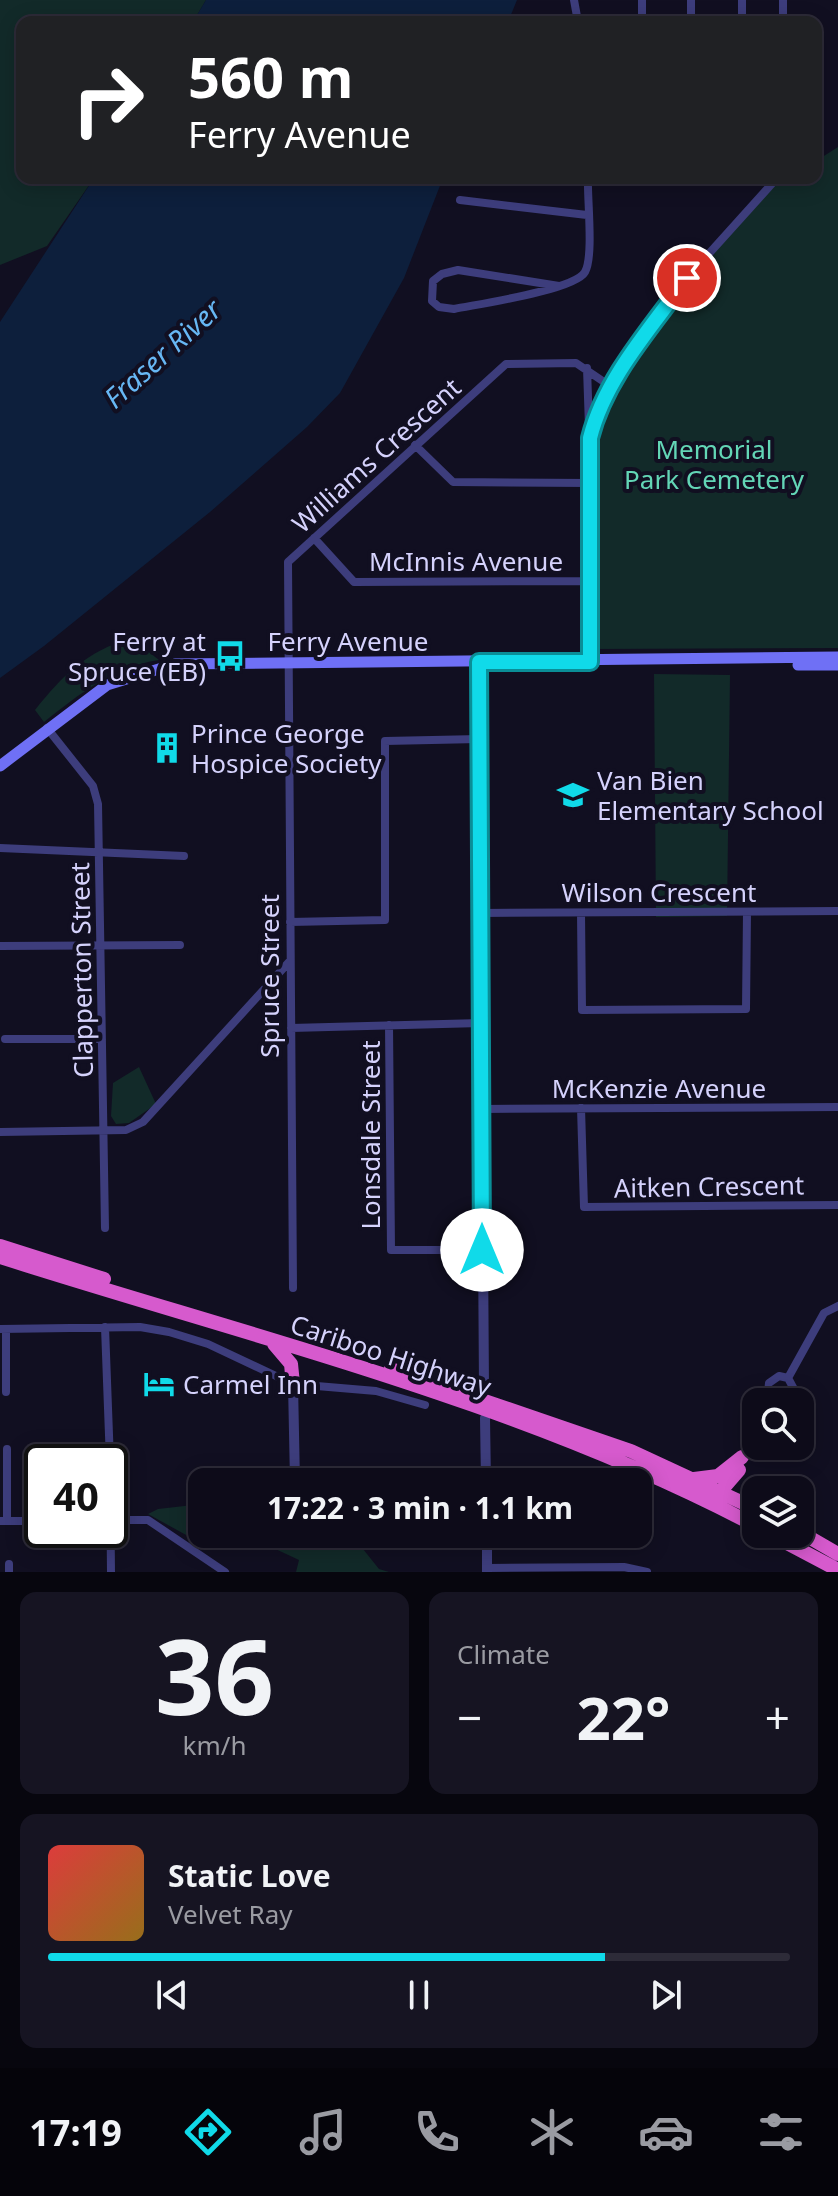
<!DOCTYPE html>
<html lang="en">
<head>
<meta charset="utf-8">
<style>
  :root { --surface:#0d0b19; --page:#161422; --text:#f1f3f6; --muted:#9a9ba2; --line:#2d2b38; --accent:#10dae9 }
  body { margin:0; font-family:"Noto Sans",sans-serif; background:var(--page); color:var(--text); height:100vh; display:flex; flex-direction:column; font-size:30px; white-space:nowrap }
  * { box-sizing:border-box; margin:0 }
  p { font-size:26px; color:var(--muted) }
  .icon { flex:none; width:44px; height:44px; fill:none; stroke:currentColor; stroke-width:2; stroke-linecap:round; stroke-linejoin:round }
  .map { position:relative; height:1572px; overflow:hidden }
  .details { display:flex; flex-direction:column; gap:20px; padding:20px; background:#07060e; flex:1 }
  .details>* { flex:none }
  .top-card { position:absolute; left:16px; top:16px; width:806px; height:168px; border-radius:16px; box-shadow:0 4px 20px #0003,0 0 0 2px var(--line); background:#202124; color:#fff; overflow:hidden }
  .buttons { position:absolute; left:742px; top:1388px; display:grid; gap:16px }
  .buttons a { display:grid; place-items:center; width:72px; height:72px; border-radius:16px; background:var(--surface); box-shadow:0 4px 20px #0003,0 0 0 2px var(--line); font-size:40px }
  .speed { position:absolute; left:24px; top:1444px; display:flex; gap:16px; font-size:40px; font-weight:700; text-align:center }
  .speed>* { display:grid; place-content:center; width:104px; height:104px; border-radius:50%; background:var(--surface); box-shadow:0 4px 20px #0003,0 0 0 2px var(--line); line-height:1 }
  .speed .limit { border:4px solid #111; border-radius:12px; background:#fff; color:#111 }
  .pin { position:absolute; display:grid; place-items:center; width:68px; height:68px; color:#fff; margin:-34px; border:4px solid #fff; border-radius:50%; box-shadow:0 2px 8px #0007 }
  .me { position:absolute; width:88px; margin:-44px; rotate:0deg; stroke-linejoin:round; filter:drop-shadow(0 0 6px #0008) }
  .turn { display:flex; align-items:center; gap:28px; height:168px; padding:0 40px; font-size:36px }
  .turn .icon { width:104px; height:104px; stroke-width:2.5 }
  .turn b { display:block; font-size:56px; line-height:68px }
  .big { font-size:60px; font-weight:700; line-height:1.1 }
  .details .card { flex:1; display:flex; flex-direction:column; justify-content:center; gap:12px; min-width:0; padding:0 28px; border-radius:16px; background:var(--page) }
  .details .dial { align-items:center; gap:0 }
  .dial b { font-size:104px; line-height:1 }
  .song { display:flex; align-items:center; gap:24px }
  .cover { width:96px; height:96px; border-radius:12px; background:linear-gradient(135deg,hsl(0 70% 55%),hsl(40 70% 35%)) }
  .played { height:8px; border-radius:4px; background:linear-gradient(90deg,var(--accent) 75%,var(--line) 75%) }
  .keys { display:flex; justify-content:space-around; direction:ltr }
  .heat { display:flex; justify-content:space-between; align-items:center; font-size:44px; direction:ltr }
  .details .tiles { flex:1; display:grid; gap:20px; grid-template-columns:1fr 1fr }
  .card:last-child { grid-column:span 2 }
  .trip { position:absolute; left:188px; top:1468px; width:464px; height:80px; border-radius:16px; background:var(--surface); box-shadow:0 4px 20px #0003,0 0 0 2px var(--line); font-weight:700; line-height:80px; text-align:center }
  .dock { display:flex; height:128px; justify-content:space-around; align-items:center; background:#05040a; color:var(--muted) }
  .dock .icon { width:56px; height:56px }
  .dock .current { color:var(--accent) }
  .dock b { font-size:36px; color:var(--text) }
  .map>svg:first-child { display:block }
  .green { fill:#122a29 }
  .water { fill:#0d1f3c }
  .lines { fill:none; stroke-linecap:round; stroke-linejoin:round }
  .minor { stroke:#3d3d7c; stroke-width:8 }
  .tertiary { stroke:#3d3d7c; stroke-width:10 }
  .secondary { stroke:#6f70f5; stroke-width:11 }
  .trunk { stroke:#d65acd; stroke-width:14 }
  .route-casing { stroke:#0a8e97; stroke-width:20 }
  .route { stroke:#10dae9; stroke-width:14 }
  .labels { text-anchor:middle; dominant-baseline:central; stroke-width:8; stroke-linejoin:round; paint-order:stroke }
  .park-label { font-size:26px; fill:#63d6b6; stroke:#110f21 }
  .street-label { font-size:26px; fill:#d5d2fc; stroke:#110f21 }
  .poi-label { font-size:26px; fill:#d5d2fc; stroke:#110f21; text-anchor:start }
  .water-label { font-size:28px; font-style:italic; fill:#67b7f4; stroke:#110f21 }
</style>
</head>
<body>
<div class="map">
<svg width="838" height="1572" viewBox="0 0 838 1572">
  <rect width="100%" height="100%" fill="#110f21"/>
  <!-- green -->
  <path class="green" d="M0 0H206L193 22H22V178H94L47 246 0 265Z
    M838 147V648L591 649 588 439 615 384 729 234 772 188 788 178H816V161Z
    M131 638 159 660C112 667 80 694 44 722L35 710C63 675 86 652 131 638Z
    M654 674 730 675 727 916 656 917Z
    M139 1067 156 1104 129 1123 116 1124 111 1116 113 1083Z
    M202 1504V1531L197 1541 148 1514 158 1509Z
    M243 1534H351L379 1569 389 1572H296L299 1560Z"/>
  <!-- water -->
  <path class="water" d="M206 0H517L508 22H193Z
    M94 178H443L404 278 340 393 307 427 210 512 44 646 0 678V322Z"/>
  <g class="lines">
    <!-- minor -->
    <path class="minor" d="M574 0 578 22
      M642 0V22
      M691 0V22
      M742 0V22
      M783 0V22
      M460 200 587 215
      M559 286 458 270 442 274 433 281 432 301 439 307 454 309C478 304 575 290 585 272 594 256 587 198 588 178
      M587 368 589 427
      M415 445 453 482 590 483
      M314 538 354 582 590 581
      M590 662V438L597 410 610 386 687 278 777 178
      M47 728 93 786 98 804 105 1228
      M0 848 184 856
      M480 913 838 911
      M581 913 582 1010 746 1009 747 912
      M290 922 385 920V741L479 739
      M0 946 180 945
      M389 1025 391 1250H482
      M291 1028 481 1023
      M5 1039H102
      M581 1108 584 1207 838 1205
      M481 1109 838 1107
      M0 1132 126 1130 143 1122 289 962
      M293 1288 288 562 506 364 576 363 610 386
      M105 1327 110 1462
      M0 1329 140 1327 169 1332 208 1344 293 1384 376 1391 425 1405
      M788 1378 824 1313 838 1306
      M6 1392V1329
      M776 1402 768 1393 769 1383 779 1376 788 1378
      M787 1402 795 1391 788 1378
      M7 1449V1521
      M742 1457 756 1435
      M110 1469 111 1572
      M110 1520H148L225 1572
      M0 1521H42
      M9 1564V1572
      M487 1568 624 1567 647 1572"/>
    <!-- tertiary -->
    <path class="tertiary" d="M479 662 484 1389
      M293 1384 295 1482
      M485 1418 486 1482
      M487 1534V1572"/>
    <!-- secondary -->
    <path class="secondary" d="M798 665H838
      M0 766 107 685 175 664 838 657"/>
    <!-- trunk -->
    <path class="trunk" d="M0 1246 104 1279
      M0 1257C254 1338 519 1401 756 1526
      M274 1344 291 1364 293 1384
      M391 1369 631 1451 756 1509
      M694 1479 718 1476 742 1457
      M713 1494 720 1492 739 1470
      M800 1532 838 1554
      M770 1534 838 1570"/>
  </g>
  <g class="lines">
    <defs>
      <path id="route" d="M482 1250 479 662H590V438C605 378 651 328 687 278"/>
    </defs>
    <!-- route casing -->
    <use href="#route" class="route-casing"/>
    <!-- route -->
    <use href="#route" class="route"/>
  </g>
  <!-- icons -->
  <defs>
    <symbol id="bus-bare" viewBox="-9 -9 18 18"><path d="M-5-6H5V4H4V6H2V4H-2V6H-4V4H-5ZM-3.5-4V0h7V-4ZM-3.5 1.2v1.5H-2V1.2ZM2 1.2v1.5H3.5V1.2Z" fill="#10dae9" stroke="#110f21" stroke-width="2.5" paint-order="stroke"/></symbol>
    <symbol id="building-bare" viewBox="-9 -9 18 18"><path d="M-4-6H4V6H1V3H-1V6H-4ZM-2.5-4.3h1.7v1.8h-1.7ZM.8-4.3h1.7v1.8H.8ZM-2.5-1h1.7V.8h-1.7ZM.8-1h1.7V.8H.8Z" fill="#10dae9" stroke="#110f21" stroke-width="2.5" paint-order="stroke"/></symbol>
    <symbol id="school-bare" viewBox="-9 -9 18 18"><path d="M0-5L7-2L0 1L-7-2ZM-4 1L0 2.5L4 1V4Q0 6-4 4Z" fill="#10dae9" stroke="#110f21" stroke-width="2.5" paint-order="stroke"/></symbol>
    <symbol id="hotel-bare" viewBox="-9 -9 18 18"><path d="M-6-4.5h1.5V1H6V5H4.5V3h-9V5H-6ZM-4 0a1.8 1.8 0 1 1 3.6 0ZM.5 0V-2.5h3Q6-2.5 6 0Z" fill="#10dae9" stroke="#110f21" stroke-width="2.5" paint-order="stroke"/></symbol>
  </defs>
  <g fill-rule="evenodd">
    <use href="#bus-bare" x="208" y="634" width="44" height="44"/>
    <use href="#building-bare" x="145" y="726" width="44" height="44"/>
    <use href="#school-bare" x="551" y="773" width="44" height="44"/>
    <use href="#hotel-bare" x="137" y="1362" width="44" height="44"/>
  </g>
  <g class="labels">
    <!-- park labels -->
    <g class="park-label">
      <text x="714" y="449">Memorial<tspan x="714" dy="30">Park Cemetery</tspan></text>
    </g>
    <!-- street labels -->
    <g class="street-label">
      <text transform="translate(376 455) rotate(-42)">Williams Crescent</text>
      <text x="466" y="561">McInnis Avenue</text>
      <text x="348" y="641">Ferry Avenue</text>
      <text x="659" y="892">Wilson Crescent</text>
      <text transform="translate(81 970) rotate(-91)">Clapperton Street</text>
      <text transform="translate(269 976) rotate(-90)">Spruce Street</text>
      <text x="659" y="1088">McKenzie Avenue</text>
      <text transform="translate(370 1135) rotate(-90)">Lonsdale Street</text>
      <text transform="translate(709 1186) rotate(-1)">Aitken Crescent</text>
      <text transform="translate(391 1355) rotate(18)">Cariboo Highway</text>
    </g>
    <!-- poi labels -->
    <g class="poi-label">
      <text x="206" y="641" text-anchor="end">Ferry at<tspan x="206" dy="30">Spruce (EB)</tspan></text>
      <text x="191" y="733">Prince George<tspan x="191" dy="30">Hospice Society</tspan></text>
      <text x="597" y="780">Van Bien<tspan x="597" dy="30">Elementary School</tspan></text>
      <text x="183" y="1384">Carmel Inn</text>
    </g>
    <!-- water labels -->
    <g class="water-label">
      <text transform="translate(162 353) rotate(-42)">Fraser River</text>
    </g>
  </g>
</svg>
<div class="buttons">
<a><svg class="icon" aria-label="search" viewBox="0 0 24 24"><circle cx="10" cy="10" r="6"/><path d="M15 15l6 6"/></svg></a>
<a><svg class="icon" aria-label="layers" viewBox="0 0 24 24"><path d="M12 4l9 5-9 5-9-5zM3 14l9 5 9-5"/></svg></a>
</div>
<div class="speed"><div class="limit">40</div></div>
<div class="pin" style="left:687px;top:278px;background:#d93025"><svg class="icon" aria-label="arrive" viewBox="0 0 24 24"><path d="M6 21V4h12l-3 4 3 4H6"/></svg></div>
<svg class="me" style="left:482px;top:1250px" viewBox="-20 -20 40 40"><circle r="19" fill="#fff"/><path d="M0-13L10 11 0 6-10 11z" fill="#10dae9"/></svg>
<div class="trip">17:22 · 3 min · 1.1 km</div>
<div class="top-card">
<div class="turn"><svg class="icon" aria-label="right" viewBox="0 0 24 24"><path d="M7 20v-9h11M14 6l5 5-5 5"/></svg><div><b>560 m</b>Ferry Avenue</div></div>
</div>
</div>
<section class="details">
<div class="tiles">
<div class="card dial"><b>36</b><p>km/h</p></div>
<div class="card"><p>Climate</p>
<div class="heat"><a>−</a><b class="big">22°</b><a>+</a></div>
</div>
<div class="card">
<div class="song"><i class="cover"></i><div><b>Static Love</b><p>Velvet Ray</p></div></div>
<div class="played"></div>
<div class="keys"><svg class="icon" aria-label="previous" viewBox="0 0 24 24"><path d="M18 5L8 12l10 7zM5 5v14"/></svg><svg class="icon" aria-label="pause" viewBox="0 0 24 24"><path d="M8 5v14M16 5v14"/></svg><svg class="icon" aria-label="next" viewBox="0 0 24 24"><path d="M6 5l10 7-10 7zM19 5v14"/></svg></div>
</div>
</div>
</section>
<nav class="dock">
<b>17:19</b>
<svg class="icon current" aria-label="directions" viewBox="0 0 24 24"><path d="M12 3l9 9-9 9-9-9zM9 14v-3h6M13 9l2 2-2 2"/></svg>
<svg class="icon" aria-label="music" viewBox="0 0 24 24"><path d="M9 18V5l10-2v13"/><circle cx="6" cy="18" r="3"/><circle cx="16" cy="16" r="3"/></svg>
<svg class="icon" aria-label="phone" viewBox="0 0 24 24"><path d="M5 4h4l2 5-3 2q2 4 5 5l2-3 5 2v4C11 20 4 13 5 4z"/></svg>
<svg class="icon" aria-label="climate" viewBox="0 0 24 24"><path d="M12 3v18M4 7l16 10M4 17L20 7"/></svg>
<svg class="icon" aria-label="car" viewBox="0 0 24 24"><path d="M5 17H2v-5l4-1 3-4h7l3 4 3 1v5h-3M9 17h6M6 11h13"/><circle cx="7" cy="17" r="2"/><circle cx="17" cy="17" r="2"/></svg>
<svg class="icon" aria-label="filters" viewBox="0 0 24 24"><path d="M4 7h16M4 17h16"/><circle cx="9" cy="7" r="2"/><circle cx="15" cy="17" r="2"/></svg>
</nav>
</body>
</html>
